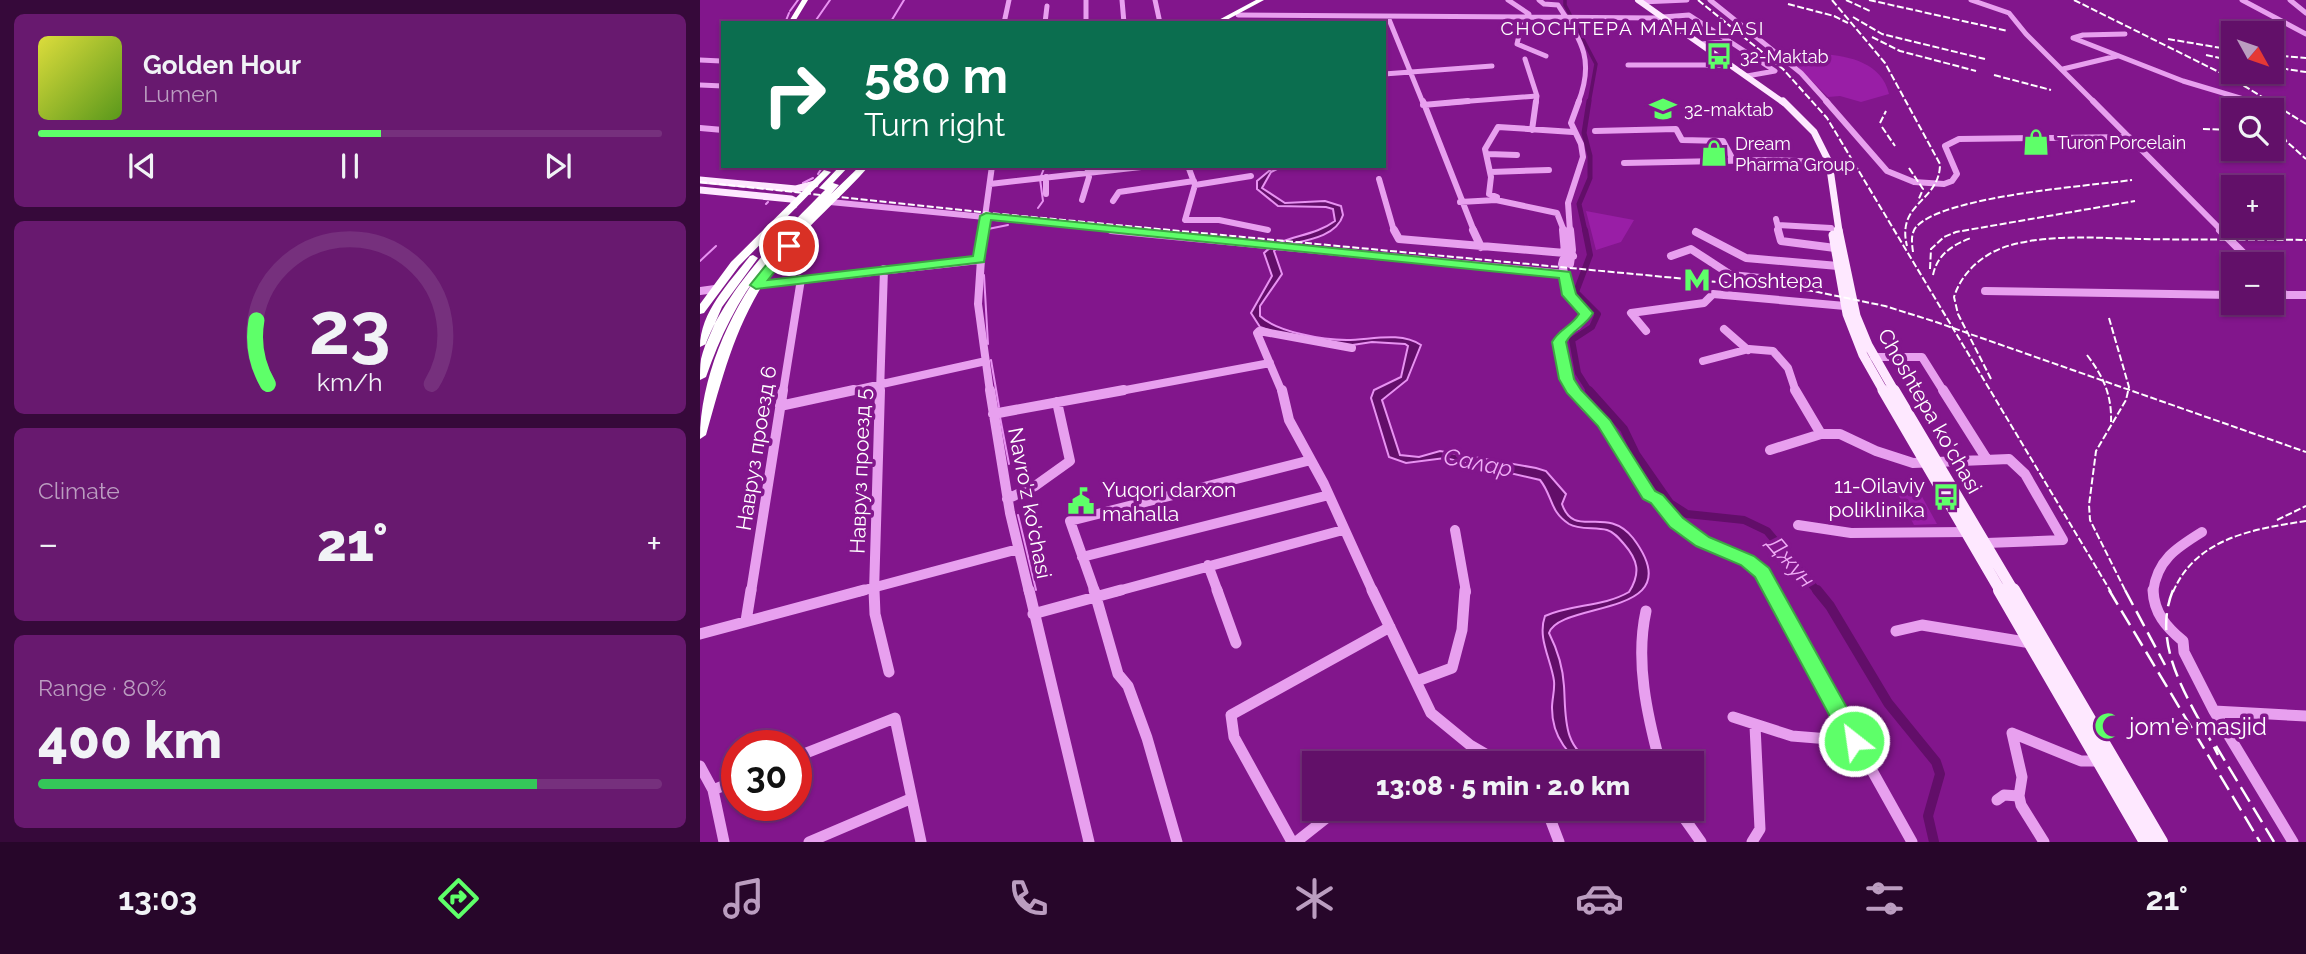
<!DOCTYPE html>
<html lang="en">
<head>
<meta charset="utf-8">
<style>
  :root { --surface:#621069; --page:#68196f; --text:#f1f3f6; --muted:#bb9dc0; --line:#76307d; --accent:#5eff69 }
  body { margin:0; font-family:Raleway,sans-serif; background:var(--page); color:var(--text); height:100vh; display:flex; flex-direction:column; font-size:26px; white-space:nowrap }
  * { box-sizing:border-box; margin:0 }
  p { font-size:23px; color:var(--muted) }
  .icon { flex:none; width:38px; height:38px; fill:none; stroke:currentColor; stroke-width:2; stroke-linecap:round; stroke-linejoin:round }
  .map { position:relative; flex:1; overflow:hidden }
  .drawer { display:flex; flex-direction:column; gap:14px; padding:14px; background:#36093a; width:700px }
  .drawer>* { flex:none }
  .top-card { position:absolute; left:21px; top:21px; width:665px; height:147px; border-radius:0px; box-shadow:0 2px 5px #0004,0 0 0 2px var(--line); background:#0b6e4f; color:#fff; overflow:hidden }
  .needle { width:46px; rotate:130deg }
  .buttons { position:absolute; left:1521px; top:21px; display:grid; gap:14px }
  .buttons a { display:grid; place-items:center; width:63px; height:63px; border-radius:0px; background:var(--surface); box-shadow:0 2px 5px #0004,0 0 0 2px var(--line); font-size:35px }
  .speed { position:absolute; left:21px; top:730px; display:flex; gap:14px; font-size:35px; font-weight:700; text-align:center }
  .speed>* { display:grid; place-content:center; width:91px; height:91px; border-radius:50%; background:var(--surface); box-shadow:0 2px 5px #0004,0 0 0 2px var(--line); line-height:1 }
  .speed .limit { border:10px solid #d22; background:#fff; color:#111 }
  .pin { position:absolute; display:grid; place-items:center; width:60px; height:60px; color:#fff; margin:-30px; border:4px solid #fff; border-radius:50%; box-shadow:0 2px 7px #0007 }
  .me { position:absolute; width:77px; margin:-38px; rotate:330deg; stroke-linejoin:round; filter:drop-shadow(0 0 5px #0008) }
  .turn { display:flex; align-items:center; gap:24px; height:147px; padding:0 28px; font-size:32px }
  .turn .icon { width:91px; height:91px; stroke-width:2.5 }
  .turn b { display:block; font-size:49px; line-height:60px }
  .big { font-size:52px; font-weight:800; line-height:1.1 }
  .drawer .tile { flex:1; display:flex; flex-direction:column; justify-content:center; gap:10px; min-width:0; padding:0 24px; border-radius:10px; background:var(--page) }
  .drawer .dial { align-items:center; gap:0 }
  .dial svg { height:182px; overflow:visible; fill:none; stroke:var(--line); stroke-width:7; stroke-linecap:round; text-anchor:middle }
  .dial text { fill:var(--text); stroke:none }
  .song { display:flex; align-items:center; gap:21px }
  .cover { width:84px; height:84px; border-radius:10px; background:linear-gradient(135deg,hsl(60 70% 55%),hsl(90 70% 35%)) }
  .played { height:7px; border-radius:4px; background:linear-gradient(90deg,var(--accent) 55%,var(--line) 55%) }
  .keys { display:flex; justify-content:space-around; direction:ltr }
  .heat { display:flex; justify-content:space-between; align-items:center; font-size:38px; direction:ltr }
  .charge { height:10px; border-radius:5px; background:linear-gradient(90deg,#34c759 80%,var(--line) 0) }
  .trip { position:absolute; left:602px; top:751px; width:402px; height:70px; border-radius:0px; background:var(--surface); box-shadow:0 2px 5px #0004,0 0 0 2px var(--line); font-weight:800; line-height:70px; text-align:center }
  .dock { display:flex; height:112px; justify-content:space-around; align-items:center; background:#27062a; color:var(--muted) }
  .dock .icon { width:49px; height:49px }
  .dock .active { color:var(--accent) }
  .dock b { font-size:32px; color:var(--text) }
  main { display:flex; flex:1; min-height:0 }
  .map>svg:first-child { display:block }
  .green { fill:#991ea6 }
  .water { fill:#620e69; stroke:#e892f2; stroke-width:2 }
  .lines { fill:none; stroke-linecap:round; stroke-linejoin:round }
  .stream { stroke:#e892f2; stroke-width:2 }
  .canal-far4 { stroke:#620e69; stroke-width:3.5 }
  .canal-far3 { stroke:#620e69; stroke-width:5 }
  .canal-far2 { stroke:#620e69; stroke-width:6 }
  .canal-far1 { stroke:#620e69; stroke-width:8 }
  .canal { stroke:#620e69; stroke-width:10 }
  .minor-far4 { stroke:#e8a0ef; stroke-width:5 }
  .minor-far3 { stroke:#e8a0ef; stroke-width:6 }
  .minor-far2 { stroke:#e8a0ef; stroke-width:8 }
  .minor-far1 { stroke:#e8a0ef; stroke-width:10 }
  .minor { stroke:#e8a0ef; stroke-width:11 }
  .major-far4 { stroke:#fee8ff; stroke-width:6 }
  .major-far3 { stroke:#fee8ff; stroke-width:7 }
  .major-far2 { stroke:#fee8ff; stroke-width:9 }
  .major-far1 { stroke:#fee8ff; stroke-width:11 }
  .major { stroke:#fee8ff; stroke-width:14 }
  .highway { fill:#fff; fill-rule:evenodd }
  .rail-far1 { stroke:#fff; stroke-width:2; stroke-dasharray:7 2.5; stroke-linecap:butt }
  .rail { stroke:#fff; stroke-width:2.5; stroke-dasharray:17 7; stroke-linecap:butt }
  .route { fill:#5eff69; stroke:#3da644; stroke-width:2 }
  .labels { text-anchor:middle; dominant-baseline:central; stroke-width:7; stroke-linejoin:round; paint-order:stroke }
  .far-poi-label { font-size:18px; fill:#fff; stroke:#82168c; text-anchor:start }
  .far-neighbourhood-label { font-size:19px; letter-spacing:2px; fill:#fff; stroke:#82168c }
  .poi-label { font-size:21px; fill:#fff; stroke:#82168c; text-anchor:start }
  .street-label { font-size:21px; fill:#fff; stroke:#82168c }
  .water-label { font-size:23px; font-style:italic; fill:#efacf6; stroke:#82168c }
  .near-poi-label { font-size:24px; fill:#fff; stroke:#82168c; text-anchor:start }
</style>
</head>
<body>
<main>
<section class="drawer">
<div class="tile">
<div class="song"><i class="cover"></i><div><b>Golden Hour</b><p>Lumen</p></div></div>
<div class="played"></div>
<div class="keys"><svg class="icon" aria-label="previous" viewBox="0 0 24 24"><path d="M18 5L8 12l10 7zM5 5v14"/></svg><svg class="icon" aria-label="pause" viewBox="0 0 24 24"><path d="M8 5v14M16 5v14"/></svg><svg class="icon" aria-label="next" viewBox="0 0 24 24"><path d="M6 5l10 7-10 7zM19 5v14"/></svg></div>
</div>
<div class="tile dial"><svg viewBox="0 0 100 80">
<path d="M14 69A42 42 0 1 1 86 69"/>
<path d="M14 69A42 42 0 0 1 9 41" stroke="#5eff69"/>
<text x="50" y="56" font-size="32" font-weight="700">23</text>
<text x="50" y="72" font-size="11">km/h</text>
</svg></div>
<div class="tile"><p>Climate</p>
<div class="heat"><a>−</a><b class="big">21°</b><a>+</a></div>
</div>
<div class="tile"><p>Range · 80%</p><b class="big">400 km</b><div class="charge"></div></div>
</section>
<div class="map">
<svg width="1606" height="842" viewBox="0 0 1606 842">
  <rect width="100%" height="100%" fill="#82168c"/>
  <!-- green -->
  <path class="green" d="M1122 54C1150 56 1182 63 1189 94L1161 102 1140 96 1128 97 1086 55Z
    M886 211 934 220 921 242 896 250Z
    M1220 493 1237 524 1214 525 1198 494Z"/>
  <!-- water -->
  <path class="water" d="M575 166H583L571 172 562 188 585 203 625 201 641 206 643 215C636 239 599 241 578 247L574 251 582 274 560 306V316C577 332 623 340 647 340 670 340 700 331 721 345L707 380 682 400 700 455 719 457 740 451 836 468 846 471 866 494 862 504C874 540 906 504 933 538 994 619 860 600 849 633 857 649 863 668 864 686 866 716 862 748 895 763 868 763 852 734 852 708 852 699 855 690 854 681 851 659 837 638 845 616 872 604 903 607 929 592 941 573 938 560 924 544 919 538 914 532 907 530 895 527 879 530 869 524 849 511 853 496 840 480L745 458 706 463 689 457 671 398 674 390 701 377 708 346 705 344 672 342 646 346 578 333 560 327 551 313 572 276 564 253C582 235 612 238 635 221L633 209 626 207 578 206 557 189V181Z"/>
  <g class="lines">
    <!-- stream -->
    <path class="stream" d="M90 11 98 0
      M85 23 89 13
      M114 23 130 0
      M190 23 204 0
      M118 174 123 166
      M341 176 345 166
      M103 183 113 178
      M66 204 68 202
      M338 208 343 201 340 179
      M286 245 288 229 308 225
      M0 261 16 246
      M284 275 288 344
      M291 360 299 407
      M300 417 309 464
      M318 515 336 590"/>
    <!-- canal-far4 -->
    <path class="canal-far4" d="M865 0V5L896 64 889 103"/>
    <!-- canal-far3 -->
    <path class="canal-far3" d="M885 231 879 204 890 178V156L884 133 889 101"/>
    <!-- canal-far2 -->
    <path class="canal-far2" d="M885 230 890 255 876 292 898 314 892 327 872 340 878 373 890 392"/>
    <!-- canal-far1 -->
    <path class="canal-far1" d="M889 390 924 429 936 454 970 503 987 514 1044 520 1067 531 1118 592"/>
    <!-- canal -->
    <path class="canal" d="M1117 590 1130 606 1188 703 1236 762 1240 774 1228 816 1234 842"/>
    <!-- minor-far4 -->
    <path class="minor-far4" d="M386 0V23
      M422 0 424 23
      M455 0 460 23
      M808 0 829 14V17L958 18
      M839 0 844 4 858 5C882 42 895 60 878 103
      M1010 0 1101 73 1128 103
      M1271 0 1309 13 1326 34 1395 103
      M1542 0 1606 34
      M1590 0 1606 13
      M941 2 987 0
      M538 15 829 17
      M688 17 723 103
      M829 17 820 31 817 44 846 56
      M963 17 989 15 1075 71 1047 76
      M304 23 309 0
      M345 23 347 6
      M1425 34 1383 35 1373 38 1483 81 1550 101
      M1002 44 1029 41
      M825 59 837 96
      M0 60 21 61
      M928 65H1026
      M1363 69 1417 56
      M684 74 792 66
      M0 85 23 86
      M745 103 837 96 836 103"/>
    <!-- minor-far3 -->
    <path class="minor-far3" d="M723 101 774 231
      M1126 101 1187 171 1214 182 1244 184 1252 181 1257 174 1245 146 1259 139 1429 137
      M1393 101 1522 231
      M723 105 768 101
      M0 128 23 130
      M832 130 836 101
      M895 131 976 129 982 140 1023 141 1033 160
      M788 154 817 155
      M924 163 1068 160 1123 162
      M488 166 495 185 485 220H519L568 230
      M791 172 849 170
      M346 177V194
      M679 179 694 231
      M290 184 450 166
      M495 185 551 176
      M797 197 789 194 791 177 785 149 798 127 873 132
      M382 200 389 177 387 166
      M413 201 419 192 494 181
      M130 202 429 231
      M760 202 796 200 857 213 864 231
      M1076 219 1079 231
      M1078 225 1131 228
      M283 231 292 166
      M870 231 868 203 883 157 881 144 871 123 879 101"/>
    <!-- minor-far2 -->
    <path class="minor-far2" d="M283 230 278 304 290 392
      M411 230 865 274
      M694 230 699 239 865 253 863 230
      M773 230 781 247
      M870 230 872 250 870 264
      M1078 230 1081 241 1135 248
      M1520 230 1554 264
      M996 232 1046 258 1138 266
      M873 256 863 260 862 264 869 295 885 310 886 316 877 326 863 334C856 354 863 374 875 392
      M971 256 991 249 1031 275 1108 283
      M1572 281 1585 295
      M56 285 279 260
      M0 291 15 289
      M1285 291 1533 295
      M1572 295H1606
      M1024 329 1048 350
      M946 331 931 313 1004 303 1013 294 1145 306
      M1174 357H1222L1244 392
      M1003 361 1049 349 1073 351 1088 368 1096 392
      M83 392 101 279
      M146 392 286 361
      M180 392 184 269
      M415 392 570 363
      M582 392 557 333 559 331 652 348"/>
    <!-- minor-far1 -->
    <path class="minor-far1" d="M290 390 310 513 329 592
      M582 390 589 420 624 484 673 592
      M874 390 886 407 904 423 949 495C961 501 966 513 976 522 1001 545 1038 548 1061 573 1066 577 1069 586 1072 592
      M1095 390 1121 434
      M1243 390 1286 458
      M80 406 154 390
      M293 414 424 390
      M1070 450 1121 434H1140L1176 451 1213 463 1309 459 1325 474 1363 540 1286 543
      M307 499 335 486 370 461 357 402
      M1098 525 1151 533 1267 532
      M755 530 766 592
      M382 557 629 495
      M508 565 518 592
      M51 592 83 390
      M157 592 318 549
      M174 592 180 390
      M395 592 370 521 611 460
      M414 592 643 530
      M1453 592C1457 560 1476 548 1502 532"/>
    <!-- minor -->
    <path class="minor" d="M174 590 175 614 189 672
      M329 590 389 842
      M394 590 418 674 428 686 447 738 477 842
      M517 590 536 643
      M672 590 731 713 770 745 801 763
      M1071 590 1212 842
      M1453 590C1454 613 1466 627 1483 641L1484 652 1514 711 1593 842
      M946 611C935 661 947 715 960 763
      M333 614 421 590
      M46 621 51 590
      M1196 631 1222 625 1331 643
      M0 634 164 590
      M717 681 752 668 762 630 765 590
      M1514 711 1606 716
      M1033 717 1092 736 1154 741
      M96 757 195 718 221 842
      M0 766 13 790 24 842
      M13 790 37 780
      M1297 800 1304 795 1319 796
      M655 808H660
      M846 808 859 842
      M977 808 1001 842
      M109 842 210 799
      M592 842 534 737 531 715 690 627
      M596 842 639 808
      M1052 842 1060 829 1055 726
      M1344 842 1321 805 1319 796 1322 777 1312 733 1381 761H1398"/>
    <!-- major-far4 -->
    <path class="major-far4" d="M938 0 1084 103"/>
    <!-- major-far3 -->
    <path class="major-far3" d="M1083 101 1114 132 1129 162 1139 231
      M0 180 96 189 115 184
      M0 190 91 199 95 201 94 205"/>
    <!-- major-far2 -->
    <path class="major-far2" d="M1138 230 1156 316 1168 345 1195 392
      M1133 235 1147 314 1163 355 1184 392"/>
    <!-- major-far1 -->
    <path class="major-far1" d="M1183 390 1301 592
      M1194 390 1314 592"/>
    <!-- major -->
    <path class="major" d="M1300 590 1446 842
      M1313 590 1461 842"/>
    <!-- highway -->
    <path class="highway" d="M102 0H108L94 23H88Z
      M556 0H564L521 23H513Z
      M140 166H149L133 183 139 185 131 194 160 166H169C142 197 110 223 84 255 39 310 25 368 6 435L0 439C0 377 31 308 69 260 40 296 21 334 6 377L0 380C0 373 0 366 1 359 17 297 81 234 125 190L119 188Z
      M124 170 131 172 39 266 4 313 0 314V304L31 262Z
      M53 255 58 258 22 307 6 344 0 347C0 312 29 283 50 256Z"/>
    <!-- rail-far1 -->
    <path class="rail-far1" d="M998 0 1083 69 1127 118 1411 592
      M1132 0 1185 63 1240 164C1240 202 1196 202 1207 246
      M1146 0 1170 11
      M1169 0 1308 31
      M1374 0 1533 79 1606 124
      M1088 4 1134 16 1148 23
      M1153 17 1182 34 1285 59
      M1172 37 1200 51 1276 71
      M1468 39 1533 50
      M1506 55 1533 61
      M1572 55 1606 58
      M1572 67 1606 72
      M1294 75 1351 90
      M1568 101 1586 141 1606 159
      M1180 123 1186 111
      M1182 127 1195 146
      M1503 129 1533 130
      M1209 168 1223 189 1218 201
      M0 182 280 212 1113 291 1185 306 1236 322 1606 452
      M1213 252C1212 244 1210 233 1217 226 1246 196 1388 186 1432 180
      M1230 269 1231 249 1244 237 1256 232 1435 201
      M1233 275C1237 255 1252 245 1271 238
      M1409 318 1429 387 1426 400 1396 451 1389 505 1390 520 1426 592
      M1387 355C1403 376 1412 395 1411 422
      M1291 379 1258 314 1254 297C1262 271 1285 252 1311 245 1352 234 1397 238 1439 239 1495 240 1550 239 1606 240
      M1577 520 1606 506
      M1473 592C1496 538 1553 529 1606 521"/>
    <!-- rail -->
    <path class="rail" d="M1409 590 1560 842
      M1425 590 1465 665
      M1473 590C1449 649 1494 706 1518 755
      M1516 746 1574 842"/>
  </g>
  <!-- route -->
  <path class="route" d="M286 213 870 272 876 294 893 313C886 326 872 330 866 342L874 379 881 390 910 420 955 491 963 495 983 518 1009 537 1054 556 1069 568 1162 735 1166 741 1162 748 1154 751 1147 748 1055 577 1041 565 996 546 970 527 951 503 943 499 898 426 867 393 859 379 852 342C859 329 872 326 879 314L862 295 859 278 291 220 284 262 56 289 50 285 84 243 89 242 95 246 68 280 273 256 280 216Z"/>
  <!-- icons -->
  <defs>
    <symbol id="bus-bare" viewBox="-9 -9 18 18"><path d="M-5-6H5V4H4V6H2V4H-2V6H-4V4H-5ZM-3.5-4V0h7V-4ZM-3.5 1.2v1.5H-2V1.2ZM2 1.2v1.5H3.5V1.2Z" fill="#5eff69" stroke="#82168c" stroke-width="2.5" paint-order="stroke"/></symbol>
    <symbol id="school-bare" viewBox="-9 -9 18 18"><path d="M0-5L7-2L0 1L-7-2ZM-4 1L0 2.5L4 1V4Q0 6-4 4Z" fill="#5eff69" stroke="#82168c" stroke-width="2.5" paint-order="stroke"/></symbol>
    <symbol id="shop-bare" viewBox="-9 -9 18 18"><path d="M-5-2.5h2.3a2.7 3.5 0 0 1 5.4 0H5L5.5 6h-11ZM-1.5-2.5h3a1.5 2.3 0 0 0-3 0Z" fill="#5eff69" stroke="#82168c" stroke-width="2.5" paint-order="stroke"/></symbol>
    <symbol id="metro-bare" viewBox="-9 -9 18 18"><path d="M-5.5 5V-5H-3L0 0L3-5H5.5V5H3V-.5L0 4L-3-.5V5Z" fill="#5eff69" stroke="#82168c" stroke-width="2.5" paint-order="stroke"/></symbol>
    <symbol id="civic-bare" viewBox="-9 -9 18 18"><path d="M-.6-6.5H3V-4.5H.6V-3L4-1V1h2V6H-6V1h2V-1L-.6-3ZM-1.2 2.5V6h2.4V2.5Z" fill="#5eff69" stroke="#82168c" stroke-width="2.5" paint-order="stroke"/></symbol>
    <symbol id="mosque-bare" viewBox="-9 -9 18 18"><path d="M3.5-4.9A6 6 0 1 0 3.5 4.9A5 5 0 1 1 3.5-4.9Z" fill="#5eff69" stroke="#82168c" stroke-width="2.5" paint-order="stroke"/></symbol>
  </defs>
  <g fill-rule="evenodd">
    <use href="#bus-bare" x="1000" y="37" width="38" height="38"/>
    <use href="#school-bare" x="944" y="90" width="38" height="38"/>
    <use href="#shop-bare" x="1317" y="123" width="38" height="38"/>
    <use href="#shop-bare" x="995" y="134" width="38" height="38"/>
    <use href="#metro-bare" x="978" y="261" width="38" height="38"/>
    <use href="#bus-bare" x="1227" y="478" width="38" height="38"/>
    <use href="#civic-bare" x="362" y="482" width="38" height="38"/>
    <use href="#mosque-bare" x="1389" y="707" width="38" height="38"/>
  </g>
  <g class="labels">
    <!-- far-poi labels -->
    <g class="far-poi-label">
      <text x="1040" y="56">32-Maktab</text>
      <text x="984" y="109">32-maktab</text>
      <text x="1357" y="142">Turon Porcelain</text>
      <text x="1035" y="143">Dream<tspan x="1035" dy="21">Pharma Group</tspan></text>
    </g>
    <!-- far-neighbourhood labels -->
    <g class="far-neighbourhood-label">
      <text x="933" y="28">CHOCHTEPA MAHALLASI</text>
    </g>
    <!-- poi labels -->
    <g class="poi-label">
      <text x="1018" y="280">Choshtepa</text>
      <text x="1225" y="485" text-anchor="end">11-Oilaviy<tspan x="1225" dy="24">poliklinika</tspan></text>
      <text x="402" y="489">Yuqori darxon<tspan x="402" dy="24">mahalla</tspan></text>
    </g>
    <!-- street labels -->
    <g class="street-label">
      <text transform="translate(1230 411) rotate(60)">Choshtepa ko'chasi</text>
      <text transform="translate(56 448) rotate(-81)">Навруз проезд 6</text>
      <text transform="translate(160 471) rotate(-88)">Навруз проезд 5</text>
      <text transform="translate(330 503) rotate(79)">Navro'z ko'chasi</text>
    </g>
    <!-- water labels -->
    <g class="water-label">
      <text transform="translate(778 462) rotate(11)">Салар</text>
      <text transform="translate(1091 561) rotate(49)">Джун</text>
    </g>
    <!-- near-poi labels -->
    <g class="near-poi-label">
      <text x="1429" y="726">jom'e masjid</text>
    </g>
  </g>
</svg>
<div class="buttons">
<a><svg class="needle" viewBox="-14 -14 28 28"><path d="M0-13l5 13h-10z" fill="#e53935"/><path d="M0 13l5-13h-10z" fill="#bb9dc0"/></svg></a>
<a><svg class="icon" aria-label="search" viewBox="0 0 24 24"><circle cx="10" cy="10" r="6"/><path d="M15 15l6 6"/></svg></a>
<a>+</a>
<a>−</a>
</div>
<div class="speed"><div class="limit">30</div></div>
<div class="pin" style="left:89px;top:246px;background:#d93025"><svg class="icon" aria-label="arrive" viewBox="0 0 24 24"><path d="M6 21V4h12l-3 4 3 4H6"/></svg></div>
<svg class="me" style="left:1154px;top:741px" viewBox="-20 -20 40 40"><circle r="17" fill="#5eff69" stroke="#fff" stroke-width="3"/><path d="M0-11L8 9 0 5-8 9z" fill="#fff"/></svg>
<div class="trip">13:08 · 5 min · 2.0 km</div>
<div class="top-card">
<div class="turn"><svg class="icon" aria-label="right" viewBox="0 0 24 24"><path d="M7 20v-9h11M14 6l5 5-5 5"/></svg><div><b>580 m</b>Turn right</div></div>
</div>
</div>
</main>
<nav class="dock">
<b>13:03</b>
<svg class="icon active" aria-label="directions" viewBox="0 0 24 24"><path d="M12 3l9 9-9 9-9-9zM9 14v-3h6M13 9l2 2-2 2"/></svg>
<svg class="icon" aria-label="music" viewBox="0 0 24 24"><path d="M9 18V5l10-2v13"/><circle cx="6" cy="18" r="3"/><circle cx="16" cy="16" r="3"/></svg>
<svg class="icon" aria-label="phone" viewBox="0 0 24 24"><path d="M5 4h4l2 5-3 2q2 4 5 5l2-3 5 2v4C11 20 4 13 5 4z"/></svg>
<svg class="icon" aria-label="climate" viewBox="0 0 24 24"><path d="M12 3v18M4 7l16 10M4 17L20 7"/></svg>
<svg class="icon" aria-label="car" viewBox="0 0 24 24"><path d="M5 17H2v-5l4-1 3-4h7l3 4 3 1v5h-3M9 17h6M6 11h13"/><circle cx="7" cy="17" r="2"/><circle cx="17" cy="17" r="2"/></svg>
<svg class="icon" aria-label="filters" viewBox="0 0 24 24"><path d="M4 7h16M4 17h16"/><circle cx="9" cy="7" r="2"/><circle cx="15" cy="17" r="2"/></svg>
<b>21°</b>
</nav>
</body>
</html>
